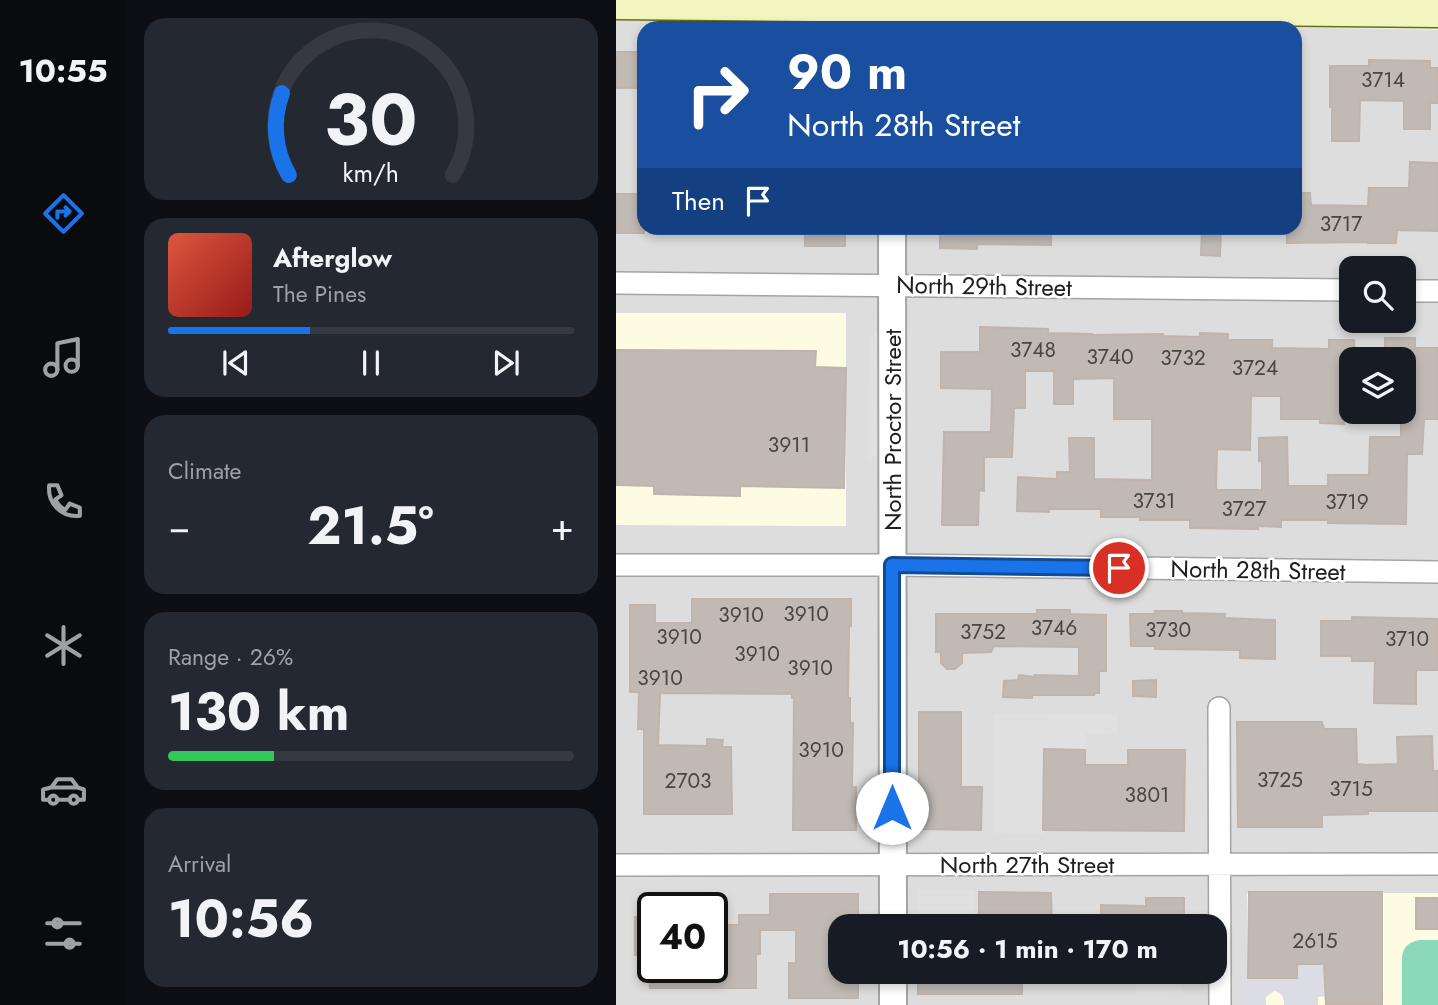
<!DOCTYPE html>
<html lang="en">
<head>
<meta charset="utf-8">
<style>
  :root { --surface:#171b24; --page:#242831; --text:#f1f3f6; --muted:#9ea1a6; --line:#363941; --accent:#1a73e8 }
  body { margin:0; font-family:Jost,sans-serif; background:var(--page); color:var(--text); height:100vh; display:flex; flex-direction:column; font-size:26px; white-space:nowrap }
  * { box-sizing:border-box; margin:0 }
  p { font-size:23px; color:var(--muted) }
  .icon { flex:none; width:38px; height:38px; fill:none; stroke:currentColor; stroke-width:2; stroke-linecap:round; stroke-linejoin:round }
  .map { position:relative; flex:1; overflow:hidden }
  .sheet { display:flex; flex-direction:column; gap:18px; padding:18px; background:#0d0f14; width:490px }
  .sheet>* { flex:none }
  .banner { position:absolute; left:21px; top:21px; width:665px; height:214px; border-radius:21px; box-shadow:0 4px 10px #0003; background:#1a4fa0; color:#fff; overflow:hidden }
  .buttons { position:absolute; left:723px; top:256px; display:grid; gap:14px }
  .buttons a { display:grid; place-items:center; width:77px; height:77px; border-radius:14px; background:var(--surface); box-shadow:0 4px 10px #0003; font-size:35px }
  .speed { position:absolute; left:21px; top:892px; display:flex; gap:14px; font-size:35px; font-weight:700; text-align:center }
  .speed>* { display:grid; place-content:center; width:91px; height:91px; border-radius:50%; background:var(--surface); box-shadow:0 4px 10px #0003; line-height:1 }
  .speed .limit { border:4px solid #111; border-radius:10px; background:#fff; color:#111 }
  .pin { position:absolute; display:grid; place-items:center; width:60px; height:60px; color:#fff; margin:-30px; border:4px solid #fff; border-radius:50%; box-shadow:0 2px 7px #0007 }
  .me { position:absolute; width:77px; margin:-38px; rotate:0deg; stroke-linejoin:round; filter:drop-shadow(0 0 5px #0008) }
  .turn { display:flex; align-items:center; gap:24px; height:147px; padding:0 35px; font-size:32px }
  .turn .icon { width:91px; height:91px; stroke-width:2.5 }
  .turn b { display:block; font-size:49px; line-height:60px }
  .then { display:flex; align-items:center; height:66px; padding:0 35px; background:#0003; gap:14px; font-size:26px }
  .big { font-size:52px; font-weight:700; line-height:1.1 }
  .sheet .card { flex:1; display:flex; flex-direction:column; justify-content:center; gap:10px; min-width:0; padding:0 24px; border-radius:21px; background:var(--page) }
  .sheet .dial { align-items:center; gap:0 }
  .dial svg { height:182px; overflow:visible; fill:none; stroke:var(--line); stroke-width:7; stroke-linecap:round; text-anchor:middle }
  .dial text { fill:var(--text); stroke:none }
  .song { display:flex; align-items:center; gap:21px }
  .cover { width:84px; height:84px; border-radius:10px; background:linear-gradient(135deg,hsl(10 70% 55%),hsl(0 70% 35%)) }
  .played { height:7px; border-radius:4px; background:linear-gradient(90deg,var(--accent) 35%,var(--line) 35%) }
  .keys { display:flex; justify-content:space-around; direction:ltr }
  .heat { display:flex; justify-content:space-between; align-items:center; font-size:38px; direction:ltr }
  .charge { height:10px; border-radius:5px; background:linear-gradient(90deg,#34c759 26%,var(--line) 0) }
  .trip { position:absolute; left:212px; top:914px; width:399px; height:70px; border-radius:21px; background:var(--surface); box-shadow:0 4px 10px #0003; font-weight:700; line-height:70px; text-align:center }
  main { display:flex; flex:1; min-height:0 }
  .dock { display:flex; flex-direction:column; width:126px; justify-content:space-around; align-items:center; background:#090b0e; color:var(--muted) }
  .dock .icon { width:49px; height:49px }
  .dock .current { color:var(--accent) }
  .dock b { font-size:32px; color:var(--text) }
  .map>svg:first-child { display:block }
  .residential { fill:#dedddd; fill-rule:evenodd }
  .education { fill:#fdfce3 }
  .pitch { fill:#8cd8ba }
  .parking { fill:#e0e0e0 }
  .plaza { fill:#dcdce5 }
  .building { fill:#c0b9b4; stroke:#c0b4ab; stroke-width:2 }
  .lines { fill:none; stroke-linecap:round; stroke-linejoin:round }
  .minor-casing { stroke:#a4a4a4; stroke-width:24 }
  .tertiary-casing { stroke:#a4a4a4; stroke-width:30 }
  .secondary-casing { stroke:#67700e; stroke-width:33 }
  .minor { stroke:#fff; stroke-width:21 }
  .tertiary { stroke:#fff; stroke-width:26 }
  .secondary { stroke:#f3f5c0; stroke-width:30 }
  .route-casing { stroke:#114b97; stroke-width:18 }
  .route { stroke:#1a73e8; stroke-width:12 }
  .labels { text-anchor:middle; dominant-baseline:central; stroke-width:5; stroke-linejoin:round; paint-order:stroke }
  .number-label { font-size:21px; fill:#484645 }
  .street-label { font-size:24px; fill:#202020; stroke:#fff }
</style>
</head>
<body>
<main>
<nav class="dock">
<b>10:55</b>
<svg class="icon current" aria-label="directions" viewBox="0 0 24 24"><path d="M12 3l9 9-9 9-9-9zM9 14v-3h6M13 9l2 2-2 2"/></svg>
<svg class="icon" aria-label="music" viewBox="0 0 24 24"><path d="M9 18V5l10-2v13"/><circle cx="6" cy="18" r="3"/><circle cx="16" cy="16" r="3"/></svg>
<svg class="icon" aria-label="phone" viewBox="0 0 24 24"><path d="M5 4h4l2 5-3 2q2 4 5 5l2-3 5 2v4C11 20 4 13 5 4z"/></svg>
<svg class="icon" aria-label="climate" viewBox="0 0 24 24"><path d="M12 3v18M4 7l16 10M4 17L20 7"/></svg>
<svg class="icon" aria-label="car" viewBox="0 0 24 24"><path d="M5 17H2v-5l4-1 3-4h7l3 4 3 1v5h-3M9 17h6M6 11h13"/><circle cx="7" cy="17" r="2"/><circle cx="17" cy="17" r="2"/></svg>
<svg class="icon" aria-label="filters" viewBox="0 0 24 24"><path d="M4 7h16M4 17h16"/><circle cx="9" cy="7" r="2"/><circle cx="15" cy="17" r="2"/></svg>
</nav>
<section class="sheet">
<div class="card dial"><svg viewBox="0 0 100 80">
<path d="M14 69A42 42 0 1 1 86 69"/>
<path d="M14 69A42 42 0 0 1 11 33" stroke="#1a73e8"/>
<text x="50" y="56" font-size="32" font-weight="700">30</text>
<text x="50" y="72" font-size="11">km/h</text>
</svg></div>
<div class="card">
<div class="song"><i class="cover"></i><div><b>Afterglow</b><p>The Pines</p></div></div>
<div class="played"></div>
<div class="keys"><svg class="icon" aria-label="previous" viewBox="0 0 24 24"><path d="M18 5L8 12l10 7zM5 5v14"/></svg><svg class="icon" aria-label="pause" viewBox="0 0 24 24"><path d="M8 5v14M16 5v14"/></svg><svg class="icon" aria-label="next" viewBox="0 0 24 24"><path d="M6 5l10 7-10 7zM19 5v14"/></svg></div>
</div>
<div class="card"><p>Climate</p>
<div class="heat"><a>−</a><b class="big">21.5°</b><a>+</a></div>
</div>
<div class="card"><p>Range · 26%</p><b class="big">130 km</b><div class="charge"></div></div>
<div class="card"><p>Arrival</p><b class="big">10:56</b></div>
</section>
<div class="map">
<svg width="822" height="1005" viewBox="0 0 822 1005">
  <rect width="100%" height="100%" fill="#f0ede7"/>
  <!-- residential -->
  <path class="residential" d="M0 19 418 23 822 30V1005H0ZM28 28H679V228H28ZM735 268H788V320H735ZM735 359H788V411H735ZM37 908H96V968H37ZM224 926H598V971H224Z"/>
  <!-- education -->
  <path class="education" d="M0 313H230V526L0 525Z
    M631 893H822V1005H632Z"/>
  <!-- pitch -->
  <path class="pitch" d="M804 940H822V1005H786V956C788 945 794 942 804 940Z"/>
  <!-- parking -->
  <path class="parking" d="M264 331V453L252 460 253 338Z
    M377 714 501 715V734L470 733 469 750H428L427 830 429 834 377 833Z
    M302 890H359V924H302Z
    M565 973 566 994 520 995 519 974Z"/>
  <!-- plaza -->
  <path class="plaza" d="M681 964H708L709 996 702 997V1005H668V1001L666 995 662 992 658 991 650 997V1005H623L624 994 632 978H680Z"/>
  <!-- building -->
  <path class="building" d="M0 52H28V88H0Z
    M753 60 814 61V68H822V103H814V129H788V101L744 100 743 141H716V107H714V66H753Z
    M794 162 822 163V231L781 230 780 243H752V242L671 243V228H679V193H694L695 205 752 206 753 188H793Z
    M0 194H28V233H0Z
    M189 228H229V246H189Z
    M324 228H435V245L361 244V249L324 248Z
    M586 228H605L604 256 585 255Z
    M364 327 432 329V333L476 334V335L547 334V336L584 337V333L612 334V340H656V348L713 349V340H738L739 359H735V400H729L728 424 704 423V419H665V396H635L634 450 601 449 600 490H646V461H643V438L671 437 672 486H712V475H753L754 437H785V411H788V359H769V338H799V348H822V419H808L806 454H791L790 524 712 523V520H665V527L642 526V529L574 528V520H524V517H485V509H433V512L401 511 402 477 441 479V472H454L453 438H478V479L536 480V419H498V378L457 379V404H438V371H409V408H398L396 457H368V491L363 490 362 525H326L328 432H375L376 389 325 388V352H364Z
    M0 350 200 351 199 367 230 368 228 488 124 486V496L38 494V486L0 485Z
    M76 599H235V626L233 627 232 698H234V723H237L236 787H240V830H177L178 698H176V694L44 693 42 745 91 746V739L107 740 106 747H115L116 814H28V729H22L23 692H14V605H39V623H76Z
    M421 610H454V614L490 615V671H483V693H479L478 695H416V698L387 697 388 681 402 680 403 675 420 677 419 675 463 676V647L378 646 375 652 346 653V663L339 669H331L325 663V652H320V614H421Z
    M539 611H566V613L609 614V618L659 620V659L624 658V650L539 649V646H515L514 614H539Z
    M736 617 822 619V670H800V704L758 703 759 661H736V656H705V621H736Z
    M540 680V697L517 696V681Z
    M303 712H345V787H366L365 830 303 829Z
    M621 722H706L708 729H740L741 764 751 765 782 764 781 737 816 736 817 771H822V811H752V814L706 815V827H622Z
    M428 749 469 750V765H512V750H569L568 831 427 830Z
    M363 892 435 893 436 926H363Z
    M633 892H766V1005H710L708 964H681V978H632Z
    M154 894H242V926H224V971H242V998H173V963H180V930H144V954H140V988H34L33 974H96V925H123V915H154Z
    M530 898H568V926H485V905L530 906Z
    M800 898H822V929H800Z
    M19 917H37V955H19Z
    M302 971H406V994H302Z"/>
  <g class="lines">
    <defs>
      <path id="minor" d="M0 283 735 290
        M788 291H822
        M0 565H276L822 572
        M603 708 604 1005
        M0 865 822 864"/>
      <path id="tertiary" d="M276 228 277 926
        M277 971V1005"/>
      <path id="secondary" d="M0 4 822 12"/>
    </defs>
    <!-- minor casing -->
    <use href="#minor" class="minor-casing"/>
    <!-- tertiary casing -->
    <use href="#tertiary" class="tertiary-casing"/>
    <!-- secondary casing -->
    <use href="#secondary" class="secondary-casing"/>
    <!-- minor -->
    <use href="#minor" class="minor"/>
    <!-- tertiary -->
    <use href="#tertiary" class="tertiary"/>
    <!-- secondary -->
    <use href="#secondary" class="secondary"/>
  </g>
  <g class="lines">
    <defs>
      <path id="route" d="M276 808V565L503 568"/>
    </defs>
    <!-- route casing -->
    <use href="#route" class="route-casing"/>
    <!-- route -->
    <use href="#route" class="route"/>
  </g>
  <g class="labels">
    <!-- number labels -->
    <g class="number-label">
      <text x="767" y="80">3714</text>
      <text x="725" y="224">3717</text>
      <text x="417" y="350">3748</text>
      <text x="494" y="357">3740</text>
      <text x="567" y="358">3732</text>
      <text x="639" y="368">3724</text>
      <text x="173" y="445">3911</text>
      <text x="538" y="501">3731</text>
      <text x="731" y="502">3719</text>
      <text x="628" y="509">3727</text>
      <text x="190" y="614">3910</text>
      <text x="125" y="615">3910</text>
      <text x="438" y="628">3746</text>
      <text x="552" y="630">3730</text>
      <text x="367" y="632">3752</text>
      <text x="63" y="637">3910</text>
      <text x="791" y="639">3710</text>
      <text x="141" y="654">3910</text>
      <text x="194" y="668">3910</text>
      <text x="44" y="678">3910</text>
      <text x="205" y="750">3910</text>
      <text x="664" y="780">3725</text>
      <text x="72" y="781">2703</text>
      <text x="735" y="789">3715</text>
      <text x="531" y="795">3801</text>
      <text x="699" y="941">2615</text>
    </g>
    <!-- street labels -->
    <g class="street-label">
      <text transform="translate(368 286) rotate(1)">North 29th Street</text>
      <text transform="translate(276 430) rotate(-90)">North Proctor Street</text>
      <text transform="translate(642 570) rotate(1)">North 28th Street</text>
      <text x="411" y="864">North 27th Street</text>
    </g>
  </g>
</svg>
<div class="buttons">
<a><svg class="icon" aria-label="search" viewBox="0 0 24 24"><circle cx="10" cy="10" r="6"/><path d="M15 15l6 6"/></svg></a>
<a><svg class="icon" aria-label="layers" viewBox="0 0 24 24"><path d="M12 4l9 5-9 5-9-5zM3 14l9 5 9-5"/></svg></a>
</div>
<div class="speed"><div class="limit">40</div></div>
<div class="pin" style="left:503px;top:568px;background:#d93025"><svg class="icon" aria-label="arrive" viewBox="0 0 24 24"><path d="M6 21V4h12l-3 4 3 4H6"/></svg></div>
<svg class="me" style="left:276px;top:808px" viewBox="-20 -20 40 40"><circle r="19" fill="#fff"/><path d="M0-13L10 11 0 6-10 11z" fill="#1a73e8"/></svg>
<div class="trip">10:56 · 1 min · 170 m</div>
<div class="banner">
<div class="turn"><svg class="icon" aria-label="right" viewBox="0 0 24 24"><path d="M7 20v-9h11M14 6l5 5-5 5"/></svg><div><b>90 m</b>North 28th Street</div></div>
<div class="then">Then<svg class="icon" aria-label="arrive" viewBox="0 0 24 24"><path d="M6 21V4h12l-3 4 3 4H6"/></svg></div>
</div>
</div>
</main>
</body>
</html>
